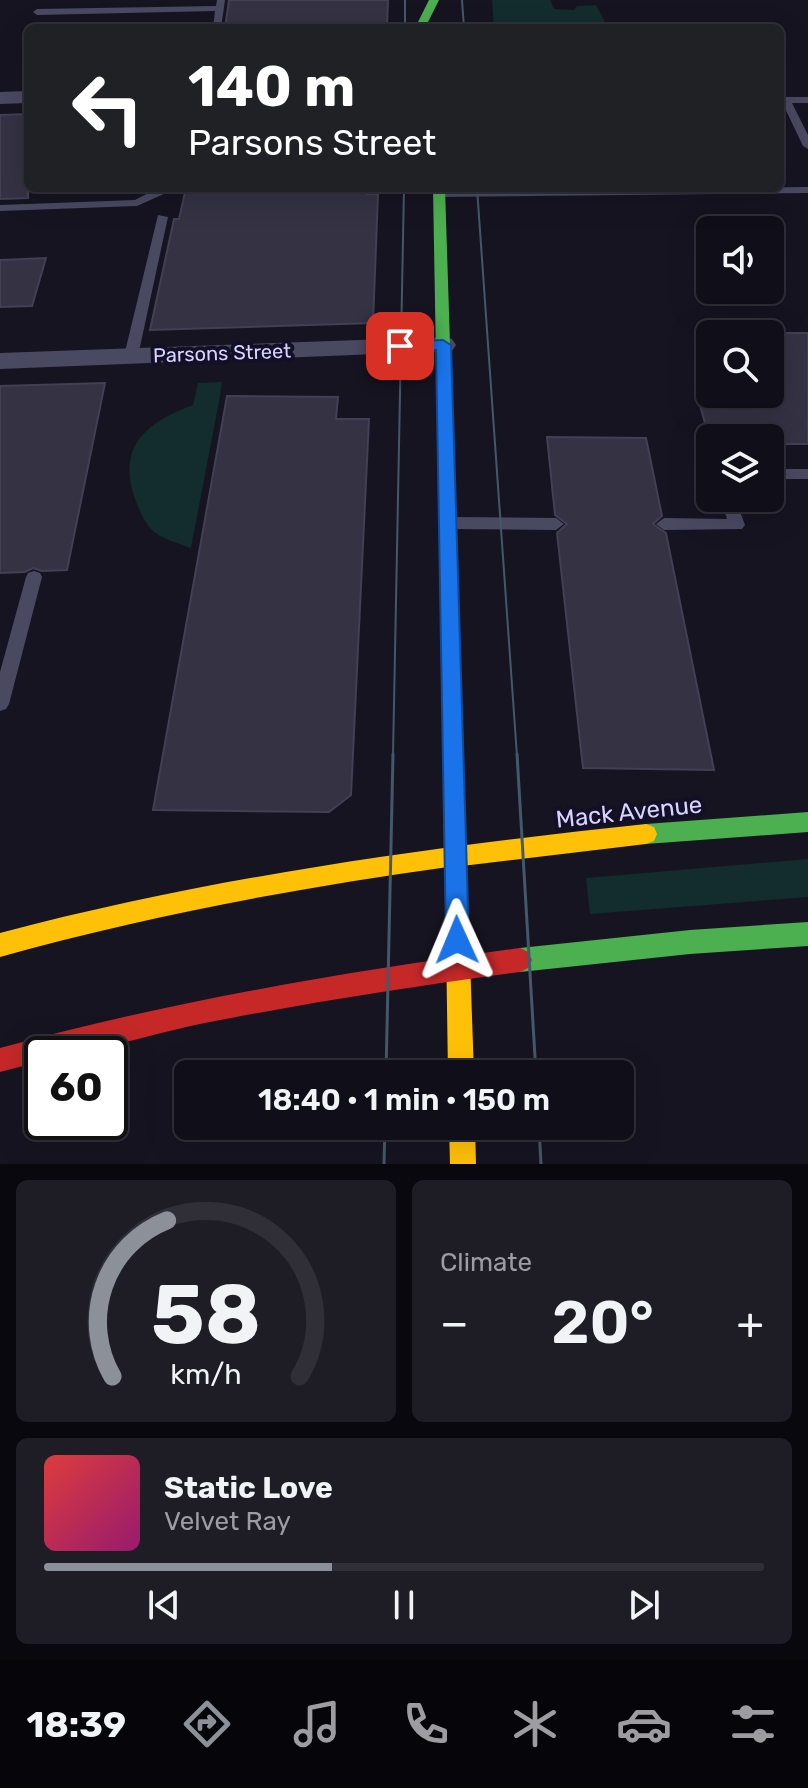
<!DOCTYPE html>
<html lang="en">
<head>
<meta charset="utf-8">
<style>
  :root { --surface:#100f19; --page:#1e1d26; --text:#f1f3f6; --muted:#9c9ca2; --line:#302f38; --accent:#8c9099 }
  body { margin:0; font-family:Rubik,sans-serif; background:var(--page); color:var(--text); height:100vh; display:flex; flex-direction:column; font-size:30px; white-space:nowrap }
  * { box-sizing:border-box; margin:0 }
  p { font-size:26px; color:var(--muted) }
  .icon { flex:none; width:44px; height:44px; fill:none; stroke:currentColor; stroke-width:2; stroke-linecap:round; stroke-linejoin:round }
  .map { position:relative; height:1164px; overflow:hidden }
  .side { display:flex; flex-direction:column; gap:16px; padding:16px; background:#09080e; flex:1 }
  .side>* { flex:none }
  .guide { position:absolute; left:24px; top:24px; width:760px; height:168px; border-radius:12px; box-shadow:0 8px 32px #0002,0 0 0 2px var(--line); background:#202124; color:#fff; overflow:hidden }
  .buttons { position:absolute; left:696px; top:216px; display:grid; gap:16px }
  .buttons a { display:grid; place-items:center; width:88px; height:88px; border-radius:12px; background:var(--surface); box-shadow:0 8px 32px #0002,0 0 0 2px var(--line); font-size:40px }
  .speed { position:absolute; left:24px; top:1036px; display:flex; gap:16px; font-size:40px; font-weight:700; text-align:center }
  .speed>* { display:grid; place-content:center; width:104px; height:104px; border-radius:50%; background:var(--surface); box-shadow:0 8px 32px #0002,0 0 0 2px var(--line); line-height:1 }
  .speed .limit { border:4px solid #111; border-radius:12px; background:#fff; color:#111 }
  .pin { position:absolute; display:grid; place-items:center; width:68px; height:68px; color:#fff; margin:-34px; border-radius:16px; box-shadow:0 4px 12px #0006 }
  .me { position:absolute; width:88px; margin:-44px; rotate:359deg; stroke-linejoin:round; filter:drop-shadow(0 0 6px #0008) }
  .turn { display:flex; align-items:center; gap:28px; height:168px; padding:0 32px; font-size:36px }
  .turn .icon { width:104px; height:104px; stroke-width:2.5 }
  .turn b { display:block; font-size:56px; line-height:68px }
  .big { font-size:60px; font-weight:600; line-height:1.1 }
  .side .widget { flex:1; display:flex; flex-direction:column; justify-content:center; gap:12px; min-width:0; padding:0 28px; border-radius:12px; background:var(--page) }
  .side .dial { align-items:center; gap:0 }
  .dial svg { height:208px; overflow:visible; fill:none; stroke:var(--line); stroke-width:7; stroke-linecap:round; text-anchor:middle }
  .dial text { fill:var(--text); stroke:none }
  .song { display:flex; align-items:center; gap:24px }
  .cover { width:96px; height:96px; border-radius:12px; background:linear-gradient(135deg,hsl(0 70% 55%),hsl(320 70% 35%)) }
  .played { height:8px; border-radius:4px; background:linear-gradient(90deg,var(--accent) 40%,var(--line) 40%) }
  .keys { display:flex; justify-content:space-around; direction:ltr }
  .heat { display:flex; justify-content:space-between; align-items:center; font-size:44px; direction:ltr }
  .side .tiles { flex:1; display:grid; gap:16px; grid-template-columns:1fr 1fr }
  .widget:last-child { grid-column:span 2 }
  .trip { position:absolute; left:174px; top:1060px; width:460px; height:80px; border-radius:12px; background:var(--surface); box-shadow:0 8px 32px #0002,0 0 0 2px var(--line); font-weight:600; line-height:80px; text-align:center }
  .tabs { display:flex; height:128px; justify-content:space-around; align-items:center; background:#06060a; color:var(--muted) }
  .tabs .icon { width:56px; height:56px }
  .tabs .selected { color:var(--accent) }
  .tabs b { font-size:36px; color:var(--text) }
  .map>svg:first-child { display:block }
  .green { fill:#132c2d }
  .building { fill:#343243; stroke:#433f54; stroke-width:2 }
  .lines { fill:none; stroke-linecap:round; stroke-linejoin:round }
  .lane { fill:#4a4962; fill-rule:evenodd }
  .street { fill:#4a4962; fill-rule:evenodd }
  .fast { fill:#4caf50; fill-rule:evenodd }
  .slow { fill:#ffc107; fill-rule:evenodd }
  .jam { fill:#c62828; fill-rule:evenodd }
  .tram-far1 { stroke:#43596b; stroke-width:2 }
  .tram { stroke:#43596b; stroke-width:3 }
  .route { fill:#1a73e8; stroke:#114b97; stroke-width:2 }
  .labels { text-anchor:middle; dominant-baseline:central; stroke-width:8; stroke-linejoin:round; paint-order:stroke }
  .street-label { font-size:20px; fill:#d9d4ff; stroke:#130f26 }
  .near-street-label { font-size:24px; fill:#d9d4ff; stroke:#130f26 }
</style>
</head>
<body>
<div class="map">
<svg width="808" height="1164" viewBox="0 0 808 1164">
  <rect width="100%" height="100%" fill="#161421"/>
  <!-- green -->
  <path class="green" d="M492 0H550L554 9 574 10 577 6 596 5 608 28H494Z
    M222 382 220 396 191 548C178 543 161 539 151 529 143 520 138 507 134 496 117 445 149 421 193 405L198 383Z
    M808 859V897L590 914 586 878Z"/>
  <!-- building -->
  <path class="building" d="M229 0H388L387 28H225Z
    M28 114V198L0 199V115Z
    M186 188H367V194H378L373 323 150 330 174 219H179Z
    M46 258 32 306 0 307V260Z
    M770 333H808V444H770V438H709L697 394H770Z
    M105 383 67 570 42 571 33 568 25 572 0 573V386Z
    M227 396 338 397 336 419H369L351 795 329 812 153 810Z
    M547 437 646 438 662 516 653 524 666 533 714 770 583 768 557 533 567 524 555 515Z"/>
  <g class="lines">
    <!-- lane -->
    <path class="lane" d="M217 0H225L221 28H213L215 11 37 15 33 12 37 9 216 6Z
      M808 97V103H792L808 135V149L803 146 781 100 786 97Z
      M808 187V193L439 197 433 194 439 191Z
      M158 188H168L166 193 137 206 0 211V205L135 200Z
      M158 215 168 217 138 356 131 360 124 356Z
      M770 469H808V479H770Z
      M721 498H735L745 525 742 529 664 530 656 524 664 518 727 519Z
      M449 517 556 518 564 524 556 530 449 529 441 523Z
      M34 571 40 573 42 577 9 704 6 709 0 711V672L26 577 28 573Z"/>
    <!-- street -->
    <path class="street" d="M28 91V103L0 104V92Z
      M443 337 452 339 456 345 452 351 0 369V353Z"/>
    <!-- fast -->
    <path class="fast" d="M429 0H439L425 28H415Z
      M433 188H445L467 874 464 882 456 885 448 882 445 874Z
      M808 812V832L646 844 638 841 635 834 638 827 646 824Z
      M808 922V946L690 954 520 972 512 968 508 960 512 952 520 948 690 930Z"/>
    <!-- slow -->
    <path class="slow" d="M646 824 654 827 657 834 654 841 646 844 462 866 467 874 474 1074H448L445 874 448 867C296 888 147 916 0 957V933C212 877 428 847 646 824Z
      M449 1126H475L476 1164H450Z"/>
    <!-- jam -->
    <path class="jam" d="M520 948 528 952 532 960 528 968 520 972C416 986 313 1002 210 1022 156 1032 97 1054 42 1054V1061L0 1072V1048C171 1001 344 972 520 948Z"/>
    <!-- tram-far1 -->
    <path class="tram-far1" d="M405 0V28
      M462 0 464 28
      M477 188 517 756
      M393 756 404 188"/>
    <!-- tram -->
    <path class="tram" d="M517 754 536 1074
      M386 1074 393 754
      M539 1126 541 1164
      M384 1164 385 1126"/>
  </g>
  <!-- route -->
  <path class="route" d="M443 340 451 345 469 940 466 948 457 952 449 948 446 940 436 350 400 351 393 346 400 342Z"/>
  <g class="labels">
    <!-- street labels -->
    <g class="street-label">
      <text transform="translate(222 353) rotate(-2)">Parsons Street</text>
    </g>
    <!-- near-street labels -->
    <g class="near-street-label">
      <text transform="translate(629 812) rotate(-6)">Mack Avenue</text>
    </g>
  </g>
</svg>
<div class="buttons">
<a><svg class="icon" aria-label="sound" viewBox="0 0 24 24"><path d="M4 9h4l5-4v14l-5-4H4zM17 9q2 3 0 6"/></svg></a>
<a><svg class="icon" aria-label="search" viewBox="0 0 24 24"><circle cx="10" cy="10" r="6"/><path d="M15 15l6 6"/></svg></a>
<a><svg class="icon" aria-label="layers" viewBox="0 0 24 24"><path d="M12 4l9 5-9 5-9-5zM3 14l9 5 9-5"/></svg></a>
</div>
<div class="speed"><div class="limit">60</div></div>
<div class="pin" style="left:400px;top:346px;background:#d93025"><svg class="icon" aria-label="arrive" viewBox="0 0 24 24"><path d="M6 21V4h12l-3 4 3 4H6"/></svg></div>
<svg class="me" style="left:457px;top:940px" viewBox="-20 -20 40 40"><path d="M0-17L14 15 0 8-14 15z" fill="#1a73e8" stroke="#fff" stroke-width="4"/></svg>
<div class="trip">18:40 · 1 min · 150 m</div>
<div class="guide">
<div class="turn"><svg class="icon" aria-label="left" viewBox="0 0 24 24"><path d="M17 20v-9H6M10 6l-5 5 5 5"/></svg><div><b>140 m</b>Parsons Street</div></div>
</div>
</div>
<section class="side">
<div class="tiles">
<div class="widget dial"><svg viewBox="0 0 100 80">
<path d="M14 69A42 42 0 1 1 86 69"/>
<path d="M14 69A42 42 0 0 1 35 9" stroke="#8c9099"/>
<text x="50" y="56" font-size="32" font-weight="700">58</text>
<text x="50" y="72" font-size="11">km/h</text>
</svg></div>
<div class="widget"><p>Climate</p>
<div class="heat"><a>−</a><b class="big">20°</b><a>+</a></div>
</div>
<div class="widget">
<div class="song"><i class="cover"></i><div><b>Static Love</b><p>Velvet Ray</p></div></div>
<div class="played"></div>
<div class="keys"><svg class="icon" aria-label="previous" viewBox="0 0 24 24"><path d="M18 5L8 12l10 7zM5 5v14"/></svg><svg class="icon" aria-label="pause" viewBox="0 0 24 24"><path d="M8 5v14M16 5v14"/></svg><svg class="icon" aria-label="next" viewBox="0 0 24 24"><path d="M6 5l10 7-10 7zM19 5v14"/></svg></div>
</div>
</div>
</section>
<nav class="tabs">
<b>18:39</b>
<svg class="icon selected" aria-label="directions" viewBox="0 0 24 24"><path d="M12 3l9 9-9 9-9-9zM9 14v-3h6M13 9l2 2-2 2"/></svg>
<svg class="icon" aria-label="music" viewBox="0 0 24 24"><path d="M9 18V5l10-2v13"/><circle cx="6" cy="18" r="3"/><circle cx="16" cy="16" r="3"/></svg>
<svg class="icon" aria-label="phone" viewBox="0 0 24 24"><path d="M5 4h4l2 5-3 2q2 4 5 5l2-3 5 2v4C11 20 4 13 5 4z"/></svg>
<svg class="icon" aria-label="climate" viewBox="0 0 24 24"><path d="M12 3v18M4 7l16 10M4 17L20 7"/></svg>
<svg class="icon" aria-label="car" viewBox="0 0 24 24"><path d="M5 17H2v-5l4-1 3-4h7l3 4 3 1v5h-3M9 17h6M6 11h13"/><circle cx="7" cy="17" r="2"/><circle cx="17" cy="17" r="2"/></svg>
<svg class="icon" aria-label="filters" viewBox="0 0 24 24"><path d="M4 7h16M4 17h16"/><circle cx="9" cy="7" r="2"/><circle cx="15" cy="17" r="2"/></svg>
</nav>
</body>
</html>
